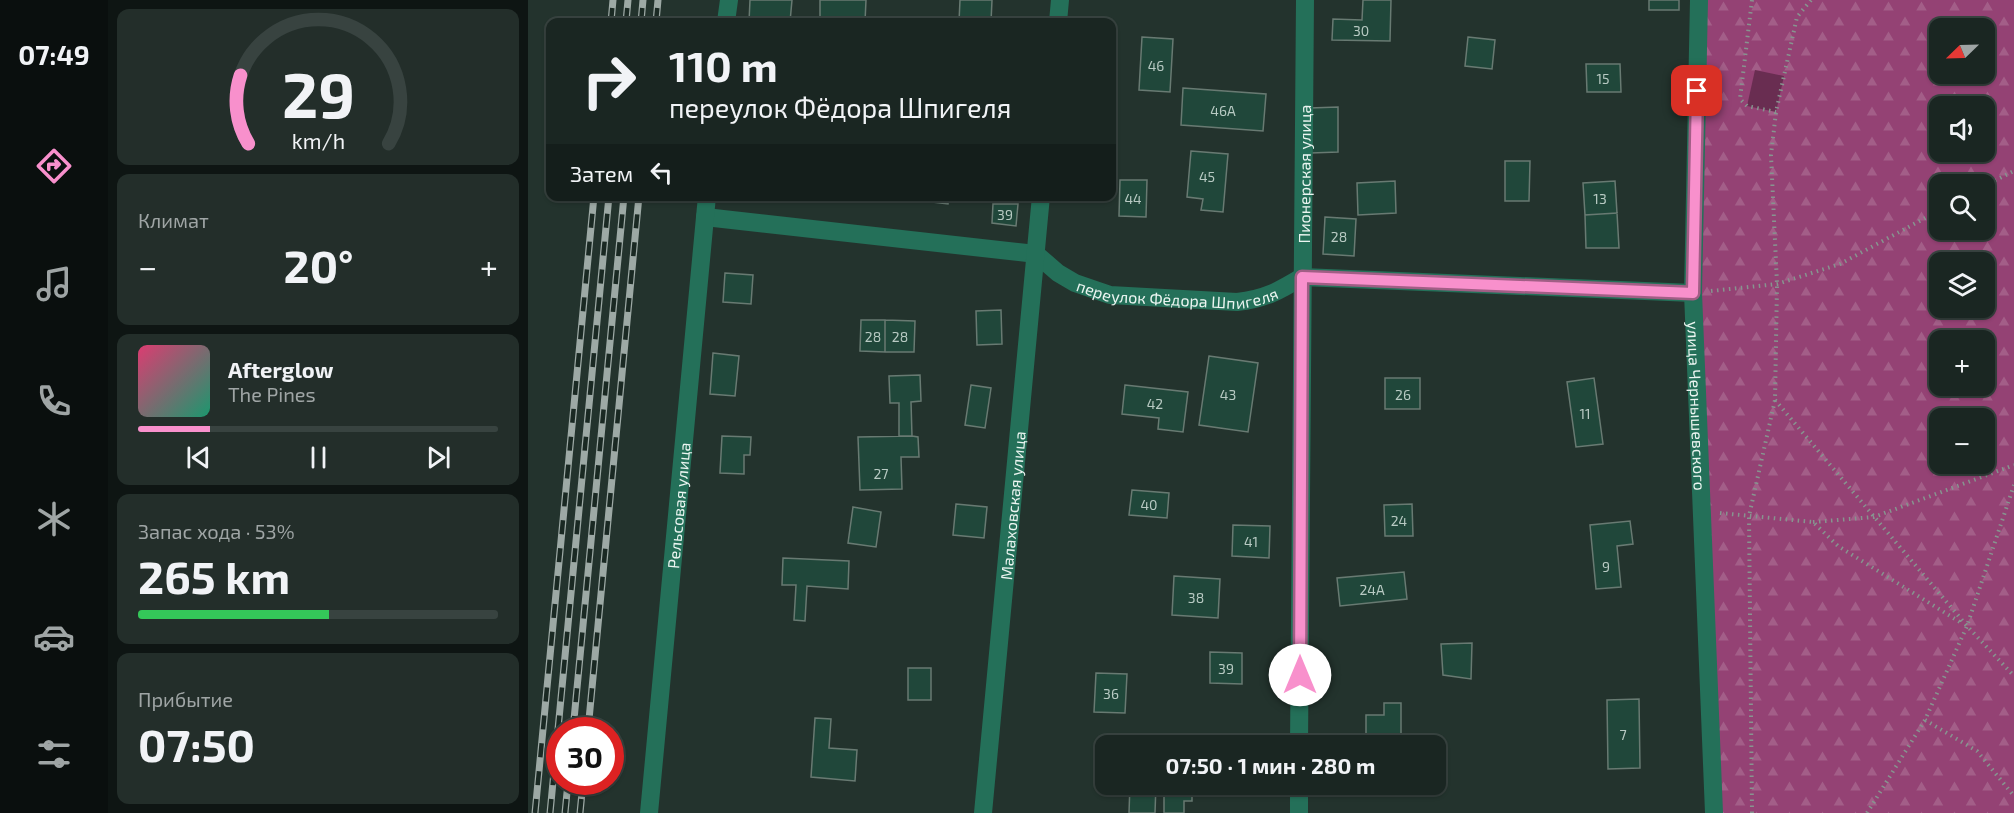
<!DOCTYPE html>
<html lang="ru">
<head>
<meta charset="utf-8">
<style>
  :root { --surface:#1a2622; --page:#232e2a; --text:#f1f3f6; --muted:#9fa5a5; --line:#384340; --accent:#f890cc }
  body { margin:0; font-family:"Exo 2",sans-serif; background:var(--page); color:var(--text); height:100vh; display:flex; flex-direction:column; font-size:22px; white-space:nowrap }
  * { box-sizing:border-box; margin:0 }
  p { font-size:20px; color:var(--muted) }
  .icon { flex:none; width:33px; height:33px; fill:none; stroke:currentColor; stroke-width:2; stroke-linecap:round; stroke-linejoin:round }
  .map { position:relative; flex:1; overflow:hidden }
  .drawer { display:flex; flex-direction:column; gap:9px; padding:9px; background:#0e1513; width:420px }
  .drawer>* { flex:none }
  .top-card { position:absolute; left:18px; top:18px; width:570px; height:183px; border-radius:12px; box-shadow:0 2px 4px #0004,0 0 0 2px var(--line); background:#1a2622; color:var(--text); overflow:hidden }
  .needle { width:39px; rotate:247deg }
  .tools { position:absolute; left:1401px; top:18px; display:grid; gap:12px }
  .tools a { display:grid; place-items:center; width:66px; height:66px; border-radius:12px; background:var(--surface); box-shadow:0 2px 4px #0004,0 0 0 2px var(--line); font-size:30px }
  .speed { position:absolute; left:18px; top:717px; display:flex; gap:12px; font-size:30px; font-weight:700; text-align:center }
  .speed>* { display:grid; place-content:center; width:78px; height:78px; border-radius:50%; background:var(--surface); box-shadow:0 2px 4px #0004,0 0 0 2px var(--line); line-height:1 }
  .speed .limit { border:9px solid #d22; background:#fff; color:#111 }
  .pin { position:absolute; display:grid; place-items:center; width:51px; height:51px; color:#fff; margin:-26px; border-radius:12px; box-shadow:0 3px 9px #0006 }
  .me { position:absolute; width:66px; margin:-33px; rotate:0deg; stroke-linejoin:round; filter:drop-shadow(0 0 4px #0008) }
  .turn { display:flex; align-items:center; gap:21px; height:126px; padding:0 24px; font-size:27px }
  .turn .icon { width:78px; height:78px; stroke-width:2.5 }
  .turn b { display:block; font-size:42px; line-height:51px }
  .then { display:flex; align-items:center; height:57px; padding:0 24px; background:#0003; gap:12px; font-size:22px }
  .big { font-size:45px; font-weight:700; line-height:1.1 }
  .drawer .widget { flex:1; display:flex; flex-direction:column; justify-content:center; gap:9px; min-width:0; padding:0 21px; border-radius:12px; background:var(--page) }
  .drawer .dial { align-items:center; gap:0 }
  .dial svg { height:156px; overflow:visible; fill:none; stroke:var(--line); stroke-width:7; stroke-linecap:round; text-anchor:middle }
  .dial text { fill:var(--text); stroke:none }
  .song { display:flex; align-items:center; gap:18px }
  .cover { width:72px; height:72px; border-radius:9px; background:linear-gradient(135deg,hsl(340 70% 55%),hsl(160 70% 35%)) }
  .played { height:6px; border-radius:3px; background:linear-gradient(90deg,var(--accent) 20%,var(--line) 20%) }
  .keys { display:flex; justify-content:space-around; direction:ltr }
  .heat { display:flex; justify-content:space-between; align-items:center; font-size:33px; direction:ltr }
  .charge { height:9px; border-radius:4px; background:linear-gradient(90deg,#34c759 53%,var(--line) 0) }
  .trip { position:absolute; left:567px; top:735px; width:351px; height:60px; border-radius:12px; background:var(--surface); box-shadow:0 2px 4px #0004,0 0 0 2px var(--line); font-weight:700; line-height:60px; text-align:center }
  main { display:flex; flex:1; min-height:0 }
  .menu { display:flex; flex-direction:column; width:108px; justify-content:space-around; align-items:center; background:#0a0f0e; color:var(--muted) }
  .menu .icon { width:42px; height:42px }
  .menu .current { color:var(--accent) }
  .menu b { font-size:27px; color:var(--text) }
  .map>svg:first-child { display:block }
  .forest { fill:url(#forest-firs); fill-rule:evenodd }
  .garden { fill:#692d51 }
  .building { fill:#20473a; stroke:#687a72; stroke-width:1.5 }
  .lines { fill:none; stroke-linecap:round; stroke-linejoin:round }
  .path { stroke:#87948f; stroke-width:4; stroke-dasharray:1.5 4.5; stroke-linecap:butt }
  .street { stroke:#247059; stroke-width:18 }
  .rail-casing { stroke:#9da9a5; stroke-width:7 }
  .rail { stroke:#1a2923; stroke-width:4.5; stroke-dasharray:14; stroke-linecap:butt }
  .route-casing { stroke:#a15e85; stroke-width:15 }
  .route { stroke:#f890cc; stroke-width:10 }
  .labels { text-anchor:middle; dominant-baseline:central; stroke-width:6; stroke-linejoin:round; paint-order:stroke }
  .number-label { font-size:14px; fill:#b8cac3 }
  .street-label { font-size:16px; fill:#ebf5f1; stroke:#1a2923 }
</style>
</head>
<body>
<main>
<nav class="menu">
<b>07:49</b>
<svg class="icon current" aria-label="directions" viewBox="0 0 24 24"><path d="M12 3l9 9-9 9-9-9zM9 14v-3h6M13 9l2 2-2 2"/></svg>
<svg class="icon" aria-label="music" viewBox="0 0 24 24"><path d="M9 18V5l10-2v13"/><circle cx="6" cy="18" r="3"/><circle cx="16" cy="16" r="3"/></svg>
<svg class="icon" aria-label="phone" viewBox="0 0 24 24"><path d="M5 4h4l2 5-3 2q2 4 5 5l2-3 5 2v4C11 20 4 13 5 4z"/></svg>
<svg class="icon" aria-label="climate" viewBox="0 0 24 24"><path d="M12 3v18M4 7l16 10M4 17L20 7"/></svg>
<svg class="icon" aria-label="car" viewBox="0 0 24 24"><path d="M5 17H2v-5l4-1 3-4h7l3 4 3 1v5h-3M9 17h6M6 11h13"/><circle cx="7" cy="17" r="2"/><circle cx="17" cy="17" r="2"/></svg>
<svg class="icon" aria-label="filters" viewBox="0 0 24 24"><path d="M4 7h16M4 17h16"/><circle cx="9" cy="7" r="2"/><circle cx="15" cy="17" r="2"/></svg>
</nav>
<section class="drawer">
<div class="widget dial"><svg viewBox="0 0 100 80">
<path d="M14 69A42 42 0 1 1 86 69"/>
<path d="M14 69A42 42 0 0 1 10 34" stroke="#f890cc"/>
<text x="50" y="56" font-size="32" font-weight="700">29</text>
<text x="50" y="72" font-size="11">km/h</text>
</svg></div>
<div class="widget"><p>Климат</p>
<div class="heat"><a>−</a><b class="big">20°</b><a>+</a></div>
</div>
<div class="widget">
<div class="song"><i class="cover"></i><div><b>Afterglow</b><p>The Pines</p></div></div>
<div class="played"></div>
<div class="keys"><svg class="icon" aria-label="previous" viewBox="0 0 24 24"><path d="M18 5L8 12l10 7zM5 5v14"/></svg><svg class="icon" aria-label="pause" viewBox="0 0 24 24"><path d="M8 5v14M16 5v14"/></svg><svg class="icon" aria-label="next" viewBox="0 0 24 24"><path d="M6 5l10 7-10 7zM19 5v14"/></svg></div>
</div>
<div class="widget"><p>Запас хода · 53%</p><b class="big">265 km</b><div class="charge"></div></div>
<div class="widget"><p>Прибытие</p><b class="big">07:50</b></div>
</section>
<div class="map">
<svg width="1486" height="813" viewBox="0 0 1486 813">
  <defs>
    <pattern id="forest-firs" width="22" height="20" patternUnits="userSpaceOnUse" patternTransform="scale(1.5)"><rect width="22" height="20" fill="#944274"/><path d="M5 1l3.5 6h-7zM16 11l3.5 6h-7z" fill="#a35e88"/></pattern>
  </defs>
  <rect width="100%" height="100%" fill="#23332d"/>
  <!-- forest -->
  <path class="forest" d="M1162 0H1486V813H1186ZM1412 28H1456V74H1412ZM1412 106H1456V152H1412ZM1412 184H1456V230H1412ZM1412 262H1456V308H1412ZM1412 340H1456V386H1412ZM1412 418H1456V464H1412Z"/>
  <!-- garden -->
  <path class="garden" d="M1227 70 1256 76 1248 112 1219 106Z"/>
  <!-- building -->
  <path class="building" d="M222 0H264L262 22H221Z
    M292 0H338L337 22H292Z
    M432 0H464L463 22H431Z
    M835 0H863L862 41 804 40 805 19 834 20Z
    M1121 0H1151V10H1121Z
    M614 37 645 39 642 92 611 90Z
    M940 37 967 40 964 69 937 66Z
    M1058 64H1092L1093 92H1059Z
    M655 88 738 94 735 131 653 125Z
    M810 107V152L783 153 782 108Z
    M663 151 700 154 695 212 673 210 675 199 659 197Z
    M977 161H1002L1001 201H977Z
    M592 180H619L618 217 591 216Z
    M867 181 868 213 830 215 829 183Z
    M1087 181 1089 213 1057 215 1055 183Z
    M389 196H421L420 204 388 200Z
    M465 204H490L488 226 464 223Z
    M1089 213 1091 248H1058L1057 215Z
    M797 217 828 219 826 256 795 254Z
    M197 273 225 275 223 304 195 302Z
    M473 310 474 344 449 345 448 311Z
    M333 320H357V352L332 351Z
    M357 320 387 321 386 352H357Z
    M185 353 211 356 207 396 182 394Z
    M681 356 730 363 720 432 671 425Z
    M392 375 393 401 383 402 384 436H371V403H362L361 376Z
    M857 378H892V409H857Z
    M1066 378 1075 444 1048 447 1039 382Z
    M443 385 463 388 457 428 437 425Z
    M597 385 660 392 655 432 630 429 631 418 594 414Z
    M194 436 223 437 222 455H216V474L192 473Z
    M384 436 390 437 391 457H373L374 489 332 490 330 437Z
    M604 490 641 493 639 518 601 515Z
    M428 504 459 507 456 538 425 535Z
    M884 504 885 536H857L856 505Z
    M325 507 353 512 348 547 320 543Z
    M1102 521 1105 544 1089 546 1093 587 1068 589 1062 525Z
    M705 525 742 526 741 558 704 556Z
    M255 558 321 561 320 589 279 586 277 621 266 620 268 585H254Z
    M876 572 879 599 812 606 809 578Z
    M646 576 692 579 690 618 644 615Z
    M944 643 943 679 915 675 913 644Z
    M682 652 714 653V684L682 683Z
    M380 668H403V700H380Z
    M568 673 599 674 597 713 566 712Z
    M1111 699 1112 768 1080 769 1079 700Z
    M856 703H873V746H858V738L838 739V715H856Z
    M287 718 303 719 301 748 329 750 327 781 283 777Z
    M602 784H628L627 813H601Z
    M636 784H664V801H656V813H636Z"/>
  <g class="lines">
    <!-- path -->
    <path class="path" d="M1224 0 1212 99 1219 106 1248 112
      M1456 186 1486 171
      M1183 291 1249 284 1312 264 1412 210
      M1247 400 1439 626 1486 676
      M1192 513 1285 522 1310 546 1435 624
      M1285 522 1346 517 1486 465
      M1397 720 1449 751 1486 796
      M1224 813 1221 516 1247 400 1249 284 1243 155 1248 112 1269 17 1283 0
      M1339 813 1397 720 1439 626 1486 485"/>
    <!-- street -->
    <g class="street">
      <path id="s1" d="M1171 0 1165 293 1186 813"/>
      <path d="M198 22 201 0"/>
      <path d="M530 22 532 0"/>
      <path id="s2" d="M177 217 508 254 530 273 547 283 582 295 709 302C737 299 751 291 774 277L1165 293"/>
      <path id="s3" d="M771 746 777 0"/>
      <path id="s4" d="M121 813 179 196"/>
      <path id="s5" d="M455 813 513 196"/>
      <path d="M771 813V784"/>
    </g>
    <defs>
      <path id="rail" d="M83 22 85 0
        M98 22 100 0
        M113 22 115 0
        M128 22 130 0
        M45 730 96 196
        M60 730 111 196
        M7 813 66 196
        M22 813 81 196
        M37 813 40 782
        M52 813 55 782"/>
    </defs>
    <!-- rail casing -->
    <use href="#rail" class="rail-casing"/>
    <!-- rail -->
    <use href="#rail" class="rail"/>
  </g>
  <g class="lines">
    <defs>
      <path id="route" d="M772 675 774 277 1165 293 1169 91"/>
    </defs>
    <!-- route casing -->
    <use href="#route" class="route-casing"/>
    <!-- route -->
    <use href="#route" class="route"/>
  </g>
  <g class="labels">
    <!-- number labels -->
    <g class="number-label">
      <text x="833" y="30">30</text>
      <text x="628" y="65">46</text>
      <text x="1075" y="78">15</text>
      <text x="695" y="110">46А</text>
      <text x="679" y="176">45</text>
      <text x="605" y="198">44</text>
      <text x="1072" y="198">13</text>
      <text x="477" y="214">39</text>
      <text x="811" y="236">28</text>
      <text x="345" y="336">28</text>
      <text x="372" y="336">28</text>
      <text x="700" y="394">43</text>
      <text x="875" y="394">26</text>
      <text x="627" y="403">42</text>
      <text x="1057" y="413">11</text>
      <text x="353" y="473">27</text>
      <text x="621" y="504">40</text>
      <text x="871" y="520">24</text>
      <text x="723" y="541">41</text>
      <text x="1078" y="566">9</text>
      <text x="844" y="589">24А</text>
      <text x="668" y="597">38</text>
      <text x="698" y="668">39</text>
      <text x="583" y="693">36</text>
      <text x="1095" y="734">7</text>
    </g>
    <!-- street labels -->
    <g class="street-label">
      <text stroke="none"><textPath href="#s3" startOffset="572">Пионерская улица</textPath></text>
      <text stroke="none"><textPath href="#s2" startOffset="486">переулок Фёдора Шпигеля</textPath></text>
      <text stroke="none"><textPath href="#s1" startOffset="406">улица Чернышевского</textPath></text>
      <text stroke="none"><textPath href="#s4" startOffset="309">Рельсовая улица</textPath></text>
      <text stroke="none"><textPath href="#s5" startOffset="309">Малаховская улица</textPath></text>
    </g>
  </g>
</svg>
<div class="tools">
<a><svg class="needle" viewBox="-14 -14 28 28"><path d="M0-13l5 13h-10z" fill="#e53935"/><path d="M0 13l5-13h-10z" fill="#9fa5a5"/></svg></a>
<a><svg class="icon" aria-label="sound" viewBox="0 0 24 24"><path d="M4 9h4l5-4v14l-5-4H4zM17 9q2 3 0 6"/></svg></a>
<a><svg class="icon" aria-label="search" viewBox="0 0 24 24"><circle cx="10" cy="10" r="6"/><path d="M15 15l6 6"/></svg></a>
<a><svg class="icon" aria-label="layers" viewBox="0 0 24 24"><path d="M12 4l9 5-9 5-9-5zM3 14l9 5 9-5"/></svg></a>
<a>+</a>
<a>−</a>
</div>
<div class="speed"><div class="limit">30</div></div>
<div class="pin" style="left:1169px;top:91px;background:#d93025"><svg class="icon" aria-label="arrive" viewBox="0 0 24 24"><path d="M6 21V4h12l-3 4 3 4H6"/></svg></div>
<svg class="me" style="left:772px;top:675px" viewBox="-20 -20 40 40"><circle r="19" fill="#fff"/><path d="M0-13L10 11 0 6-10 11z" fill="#f890cc"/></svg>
<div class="trip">07:50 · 1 мин · 280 m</div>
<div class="top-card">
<div class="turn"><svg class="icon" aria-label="right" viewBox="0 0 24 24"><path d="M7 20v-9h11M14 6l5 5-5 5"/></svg><div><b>110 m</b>переулок Фёдора Шпигеля</div></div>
<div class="then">Затем<svg class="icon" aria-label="left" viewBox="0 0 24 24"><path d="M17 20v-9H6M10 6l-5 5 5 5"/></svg></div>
</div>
</div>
</main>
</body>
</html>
